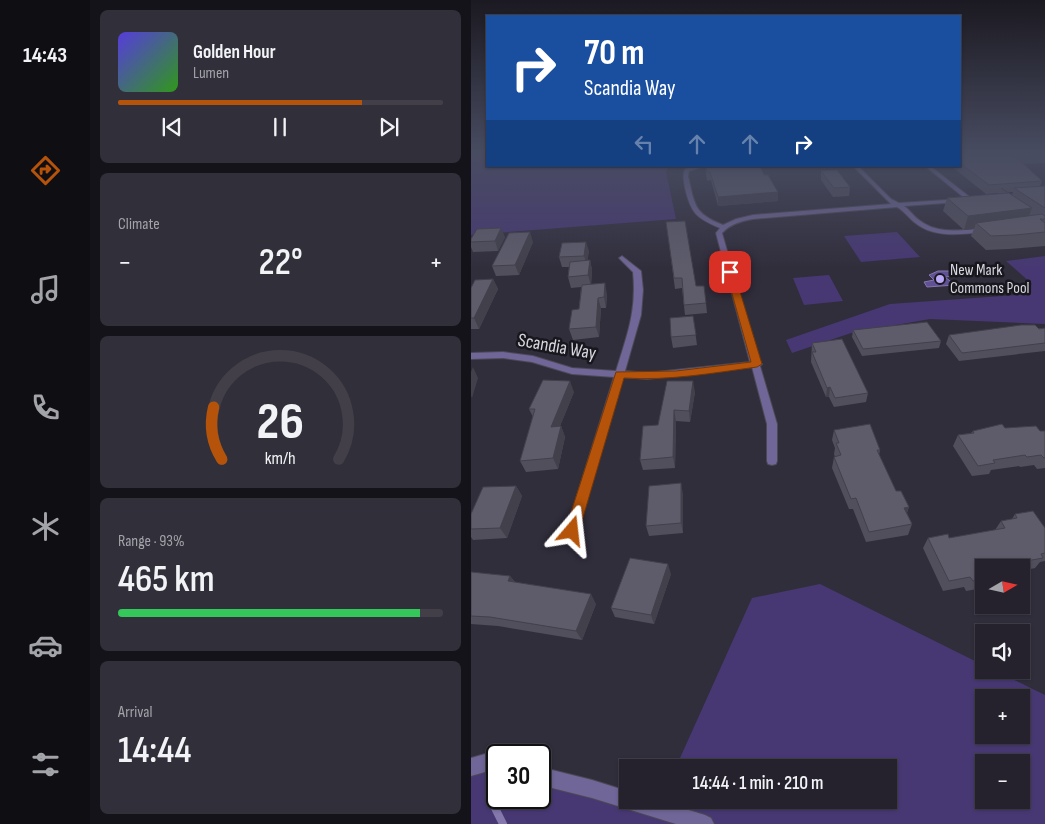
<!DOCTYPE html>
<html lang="en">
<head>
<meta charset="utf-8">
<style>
  :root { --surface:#25222d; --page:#312f39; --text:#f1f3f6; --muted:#a3a4aa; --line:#423f49; --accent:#b45309 }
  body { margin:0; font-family:"Sofia Sans Condensed",sans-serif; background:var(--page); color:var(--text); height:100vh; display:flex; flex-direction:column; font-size:19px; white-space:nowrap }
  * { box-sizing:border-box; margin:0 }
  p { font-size:16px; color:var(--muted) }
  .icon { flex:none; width:28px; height:28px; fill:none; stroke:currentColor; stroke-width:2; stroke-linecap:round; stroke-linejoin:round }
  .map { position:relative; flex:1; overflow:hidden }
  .side { display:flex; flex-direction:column; gap:10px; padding:10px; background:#141319; width:381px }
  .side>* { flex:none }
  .hud { position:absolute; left:15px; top:15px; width:475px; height:152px; border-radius:0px; box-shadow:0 1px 4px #0004,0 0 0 1px var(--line); background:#1a4fa0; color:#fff; overflow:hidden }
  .needle { width:32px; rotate:81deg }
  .controls { position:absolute; left:504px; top:559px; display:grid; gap:10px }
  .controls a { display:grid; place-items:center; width:55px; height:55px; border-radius:0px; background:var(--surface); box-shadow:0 1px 4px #0004,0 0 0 1px var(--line); font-size:25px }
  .speed { position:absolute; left:15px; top:744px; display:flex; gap:10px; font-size:25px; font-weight:700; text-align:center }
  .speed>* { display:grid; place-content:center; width:65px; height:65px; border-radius:50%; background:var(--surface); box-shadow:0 1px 4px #0004,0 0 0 1px var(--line); line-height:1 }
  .speed .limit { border:2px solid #111; border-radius:8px; background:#fff; color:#111 }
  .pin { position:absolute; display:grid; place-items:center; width:42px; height:42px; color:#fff; margin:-21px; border-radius:10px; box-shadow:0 2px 8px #0006 }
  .me { position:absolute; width:55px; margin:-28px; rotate:17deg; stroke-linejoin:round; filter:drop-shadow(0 0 4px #0008) }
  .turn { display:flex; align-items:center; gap:18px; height:105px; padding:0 15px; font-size:22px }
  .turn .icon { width:65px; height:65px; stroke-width:2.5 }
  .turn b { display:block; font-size:35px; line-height:42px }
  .lanes { display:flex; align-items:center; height:48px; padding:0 15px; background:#0003; justify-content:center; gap:25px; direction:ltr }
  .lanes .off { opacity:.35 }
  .big { font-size:38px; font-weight:600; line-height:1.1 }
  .side .widget { flex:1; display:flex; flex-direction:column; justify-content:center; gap:8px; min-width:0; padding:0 18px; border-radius:8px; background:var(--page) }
  .side .dial { align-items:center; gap:0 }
  .dial svg { height:130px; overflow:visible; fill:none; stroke:var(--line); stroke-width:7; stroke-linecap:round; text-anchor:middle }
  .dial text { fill:var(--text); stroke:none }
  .song { display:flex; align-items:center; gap:15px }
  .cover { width:60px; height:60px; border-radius:8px; background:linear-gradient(135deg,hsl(250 70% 55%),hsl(110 70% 35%)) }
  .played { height:5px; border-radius:2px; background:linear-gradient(90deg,var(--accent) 75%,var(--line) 75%) }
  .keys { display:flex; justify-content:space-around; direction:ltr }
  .heat { display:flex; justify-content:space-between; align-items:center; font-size:28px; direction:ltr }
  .charge { height:8px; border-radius:4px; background:linear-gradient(90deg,#34c759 93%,var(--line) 0) }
  .trip { position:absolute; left:148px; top:759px; width:278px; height:50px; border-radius:0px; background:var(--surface); box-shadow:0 1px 4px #0004,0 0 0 1px var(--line); font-weight:600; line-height:50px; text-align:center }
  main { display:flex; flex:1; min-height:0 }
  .tabs { display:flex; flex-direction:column; width:90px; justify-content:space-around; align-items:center; background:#0f0e12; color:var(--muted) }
  .tabs .icon { width:35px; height:35px }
  .tabs .current { color:var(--accent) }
  .tabs b { font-size:22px; color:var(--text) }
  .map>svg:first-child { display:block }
  .green { fill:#473873; fill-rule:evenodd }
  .water { fill:#615096; stroke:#8578ac }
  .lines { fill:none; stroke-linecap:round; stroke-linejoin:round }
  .stream { stroke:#8578ac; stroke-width:8 }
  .minor-casing { stroke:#4c4956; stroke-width:2 }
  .minor { fill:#706697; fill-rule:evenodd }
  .wall { fill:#514f5c; fill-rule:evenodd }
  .shaded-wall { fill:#42404b }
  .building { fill:#5e5c6b; stroke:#42404b }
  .route { fill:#b45309; stroke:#753606 }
  .poi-dot { fill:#baaaf7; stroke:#18171e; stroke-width:2 }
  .labels { text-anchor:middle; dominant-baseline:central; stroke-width:5; stroke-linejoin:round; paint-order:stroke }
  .far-poi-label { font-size:16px; fill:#d8d6df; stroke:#18171e; text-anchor:start }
  .street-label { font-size:19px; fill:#d8d6df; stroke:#18171e }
</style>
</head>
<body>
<main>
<nav class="tabs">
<b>14:43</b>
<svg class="icon current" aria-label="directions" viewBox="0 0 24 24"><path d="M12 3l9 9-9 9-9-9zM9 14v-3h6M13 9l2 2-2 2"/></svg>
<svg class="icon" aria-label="music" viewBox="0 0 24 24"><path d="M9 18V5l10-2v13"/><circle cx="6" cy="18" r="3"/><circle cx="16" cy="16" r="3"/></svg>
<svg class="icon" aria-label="phone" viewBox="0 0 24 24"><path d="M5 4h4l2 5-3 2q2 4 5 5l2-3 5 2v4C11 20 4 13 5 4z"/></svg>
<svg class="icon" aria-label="climate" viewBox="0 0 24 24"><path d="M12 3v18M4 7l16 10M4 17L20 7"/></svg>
<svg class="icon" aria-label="car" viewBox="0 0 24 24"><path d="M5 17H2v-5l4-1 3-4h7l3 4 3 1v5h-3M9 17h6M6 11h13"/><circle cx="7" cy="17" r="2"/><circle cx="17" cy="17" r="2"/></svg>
<svg class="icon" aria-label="filters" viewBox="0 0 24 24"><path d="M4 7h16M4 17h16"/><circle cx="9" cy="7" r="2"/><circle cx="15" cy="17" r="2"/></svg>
</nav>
<section class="side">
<div class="widget">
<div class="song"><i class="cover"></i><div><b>Golden Hour</b><p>Lumen</p></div></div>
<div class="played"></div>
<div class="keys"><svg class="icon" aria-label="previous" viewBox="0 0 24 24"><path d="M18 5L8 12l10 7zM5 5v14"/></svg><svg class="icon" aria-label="pause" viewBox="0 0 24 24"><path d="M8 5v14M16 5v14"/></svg><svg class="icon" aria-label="next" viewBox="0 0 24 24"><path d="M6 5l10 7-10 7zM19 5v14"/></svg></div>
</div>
<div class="widget"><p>Climate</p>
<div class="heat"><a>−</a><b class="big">22°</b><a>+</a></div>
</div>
<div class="widget dial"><svg viewBox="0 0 100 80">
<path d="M14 69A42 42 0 1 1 86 69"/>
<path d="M14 69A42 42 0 0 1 9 37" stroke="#b45309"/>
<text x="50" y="56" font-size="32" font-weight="700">26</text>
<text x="50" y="72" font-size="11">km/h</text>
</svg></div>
<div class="widget"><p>Range · 93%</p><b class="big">465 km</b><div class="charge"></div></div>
<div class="widget"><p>Arrival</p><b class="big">14:44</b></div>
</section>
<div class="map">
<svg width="574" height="824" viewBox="0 0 574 824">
  <rect width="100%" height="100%" fill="#312e3c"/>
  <!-- green -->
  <path class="green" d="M0 152H16V166H198L195 172 205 219 0 235Z
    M426 232 449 257 390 262 373 236Z
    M574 256V324L459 319 380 333 321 353 315 340 419 304 546 295 561 284 535 261Z
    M358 275 372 301 333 305 322 278Z
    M349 584 512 665V670H523L574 695V824H0V767L14 763 26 766V798H69V776L121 789 186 809 190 800H416V768L205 767 281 598ZM512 698H550V735H512ZM512 762H550V800H512Z"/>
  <!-- water -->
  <path class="water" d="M467 271H478L483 276 474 277 484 285 456 287 453 282 463 280 458 275Z"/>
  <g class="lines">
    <!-- stream -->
    <path class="stream" d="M18 796 32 824"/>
    <defs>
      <path id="minor" d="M225 166H235L218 171 217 176C224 205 222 213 252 225L265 219 282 215 420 204 382 166H387L420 199 428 203 490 199V201L488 202 433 206C439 210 442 216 448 220 467 235 491 230 514 228L517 230 514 232C490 234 463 239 443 222 437 217 433 211 426 207L282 219C270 221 259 224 251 233L288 362 291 364 289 366 306 424V461L305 464 301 465 297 464 296 461V424L281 367 176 379 152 377 107 531 105 535 101 536 97 535 95 531 143 377 101 374 61 362 32 358 0 359V353L32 352 62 356 101 368 145 371C156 335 166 311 162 272L148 258 151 256 170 271 172 290 170 315 154 371 176 373 279 362 245 233 249 228C225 218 220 213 214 188 213 180 211 176 214 169Z
        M454 166H459L500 198V200H496Z
        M14 754 26 758V774L14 772 0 776V758Z
        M69 767 121 780 156 791V800H185L234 815 240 818 243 824H205L121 798 69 785Z"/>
    </defs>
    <!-- minor casing -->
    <use href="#minor" class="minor-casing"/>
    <!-- minor -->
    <use href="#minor" class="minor"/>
  </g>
  <!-- wall -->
  <path class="wall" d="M489 152H574V163L552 164 571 181 569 186H574V246L538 249 515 250 500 236 503 229 493 230 472 211 476 198 528 194V193L515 194 480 166H489ZM536 192H542L541 195Z
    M234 166H289L307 201 247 206 240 180 236 181Z
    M350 171 379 187 378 196 362 197 350 180Z
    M195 222 225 286 235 303 236 313 214 315 211 288 204 289Z
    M34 237 27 251 2 252 0 247V239Z
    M62 242 48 275 25 276 21 266Z
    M118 251 116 260H119L121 270 120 285 136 294 135 308H130L128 337 102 340 98 329 108 309 110 287 100 288 97 277 98 267H91L88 257Z
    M22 279 27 289 8 329H0V288Z
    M222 316 226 345 202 348 200 337Z
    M574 328V351L488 361 475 344 478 335Z
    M382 330 470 341 468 348 391 356 381 337Z
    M341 343 397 393 395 402 363 407 358 397H355L340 362Z
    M103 392 89 426H90L94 437 87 469 55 472 49 461 62 417 58 409Z
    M224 392 219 422 205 421 204 468 172 470 169 460 187 425Z
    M534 428 569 431H574V468L566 469 563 465 549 467 548 466 520 470 518 474 501 476 482 446 487 435 500 433 502 431Z
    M363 430 409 450 408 455 425 491 438 507 436 513 441 524 437 535 395 542 382 509H378L361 468 363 457H364L363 454 364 448 361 440Z
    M45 486 51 496 36 538 2 540 0 537V514Z
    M212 494V533L178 536 175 526Z
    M544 514 574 528V561L569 562 564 568 560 569 552 579H550V568H512V588L495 591 493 587 472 591 452 548 457 538H478L524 530 530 521 541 519Z
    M0 572 39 576 44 582 125 604 111 640 27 626 0 624Z
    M200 574 183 624 144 617 140 608Z"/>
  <!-- shaded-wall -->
  <path class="shaded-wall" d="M307 192V201L247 206V197Z
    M561 208 556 222 505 223 503 229 493 230 497 216Z
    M30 228 34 237 27 251 24 241Z
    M59 232 62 242 48 275 44 265Z
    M115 242 118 251 116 265 113 256Z
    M119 260 121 270 120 286 117 275Z
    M22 279 27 289 8 329 3 318Z
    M134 283 136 294 135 308 133 297Z
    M127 298 130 308 128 337 125 327Z
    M2 367 7 378 1 398 0 396V372Z
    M99 381 103 392 84 438 80 427Z
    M222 381 224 392 219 422 218 411Z
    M359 387 358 397H355L356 388Z
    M203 410 205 421 204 468 202 457Z
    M90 426 94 437 87 469 82 458Z
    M210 483 212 494V533L210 523Z
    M45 486 51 496 36 538 29 528Z
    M438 507 434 518 433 508Z
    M197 564 200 574 183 624 180 615Z
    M39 576 47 586 37 581Z
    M120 594 125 604 111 640 105 631Z"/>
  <!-- building -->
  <path class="building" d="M489 152H574V155L544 156 571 181 518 185 489 163Z
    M235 166H289L293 175H297L307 192 247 197 239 172H236Z
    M366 170 379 187 363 188 350 171Z
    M574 186V208L543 188Z
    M530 188 561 208 497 216 476 198 537 193Z
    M571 214 574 216V219H569L574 223V232L544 235 520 236 505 223Z
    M214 221 225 286H233L235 303 213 305 211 278H203L195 222Z
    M30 228 24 241 0 242V239L6 229Z
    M59 232 44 265 21 266 38 233Z
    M115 242 113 256 88 257 91 243Z
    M119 260 117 275 97 277 99 262Z
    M22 279 3 318H0V288L4 280Z
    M134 283 133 297 127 298 125 327 98 329 101 310 108 309 111 285Z
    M222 316 225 335 200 337 199 318Z
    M456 322 470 341 392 349 382 330Z
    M550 325H564L568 329 574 328V343L491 353 478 335Z
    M371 339 397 393 364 398 359 387 356 388 341 352H345L341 343Z
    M72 380 99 381 80 427 90 426 82 458 49 461 64 409H58Z
    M196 381H222L218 411 203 410 202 457 169 460 172 426 187 425Z
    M399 424 409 450H406L425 491H430L438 507 433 508 441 524 398 532 385 498 380 499 363 457 370 455 365 443H368L363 430Z
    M531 424 534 428 565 426 569 431H574V458H573L570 455 556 457 554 455 522 460 524 463 507 466 487 435 503 433 502 431Z
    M210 483V523L175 526 178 486Z
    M45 486 29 528 0 529V514L12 487Z
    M562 511 574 528V553L570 554 572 558 555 561 560 569 550 571V568H512V579L502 581 499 577 478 581 457 538 477 534 478 538 534 528 530 521 546 518 544 514Z
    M159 558 197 564 180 615 140 608Z
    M0 572 39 576 37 581 120 594 105 631 19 617 0 616Z"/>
  <!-- sky -->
  <linearGradient id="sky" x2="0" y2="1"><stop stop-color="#1b1921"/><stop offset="0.57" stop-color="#484c61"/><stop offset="1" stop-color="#484c61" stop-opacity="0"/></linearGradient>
  <rect width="574" height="268" fill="url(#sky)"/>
  <!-- route -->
  <path class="route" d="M259 270 263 272 291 364 286 367C242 373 198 381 153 378L108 531 106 536 101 537 96 536 94 531 145 372 205 371 280 362 255 272Z"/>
  <!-- markers -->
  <circle class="poi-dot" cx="469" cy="279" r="5"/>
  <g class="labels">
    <!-- far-poi labels -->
    <g class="far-poi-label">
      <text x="479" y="270">New Mark<tspan x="479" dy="18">Commons Pool</tspan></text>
    </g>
    <!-- street labels -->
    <g class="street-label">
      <text transform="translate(86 347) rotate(10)">Scandia Way</text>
    </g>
  </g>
</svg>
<div class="controls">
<a><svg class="needle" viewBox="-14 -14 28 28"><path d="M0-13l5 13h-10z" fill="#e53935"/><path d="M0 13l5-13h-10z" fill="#a3a4aa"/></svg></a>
<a><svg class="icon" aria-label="sound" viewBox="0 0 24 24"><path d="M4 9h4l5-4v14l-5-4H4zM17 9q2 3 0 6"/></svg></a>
<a>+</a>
<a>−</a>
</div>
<div class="speed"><div class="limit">30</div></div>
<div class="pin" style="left:259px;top:272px;background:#d93025"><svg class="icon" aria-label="arrive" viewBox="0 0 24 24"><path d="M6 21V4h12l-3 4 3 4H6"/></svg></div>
<svg class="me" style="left:101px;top:531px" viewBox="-20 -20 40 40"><path d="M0-17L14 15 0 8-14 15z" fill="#b45309" stroke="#fff" stroke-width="4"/></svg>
<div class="trip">14:44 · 1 min · 210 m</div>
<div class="hud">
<div class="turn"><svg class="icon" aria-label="right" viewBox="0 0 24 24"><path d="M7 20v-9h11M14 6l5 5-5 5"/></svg><div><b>70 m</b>Scandia Way</div></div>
<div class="lanes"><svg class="icon off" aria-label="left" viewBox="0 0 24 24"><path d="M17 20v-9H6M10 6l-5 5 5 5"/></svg><svg class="icon off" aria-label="ahead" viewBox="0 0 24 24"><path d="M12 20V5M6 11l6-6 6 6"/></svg><svg class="icon off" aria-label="ahead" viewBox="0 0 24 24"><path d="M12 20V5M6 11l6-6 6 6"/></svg><svg class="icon" aria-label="right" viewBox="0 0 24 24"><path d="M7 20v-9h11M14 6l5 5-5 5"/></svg></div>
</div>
</div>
</main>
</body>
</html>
